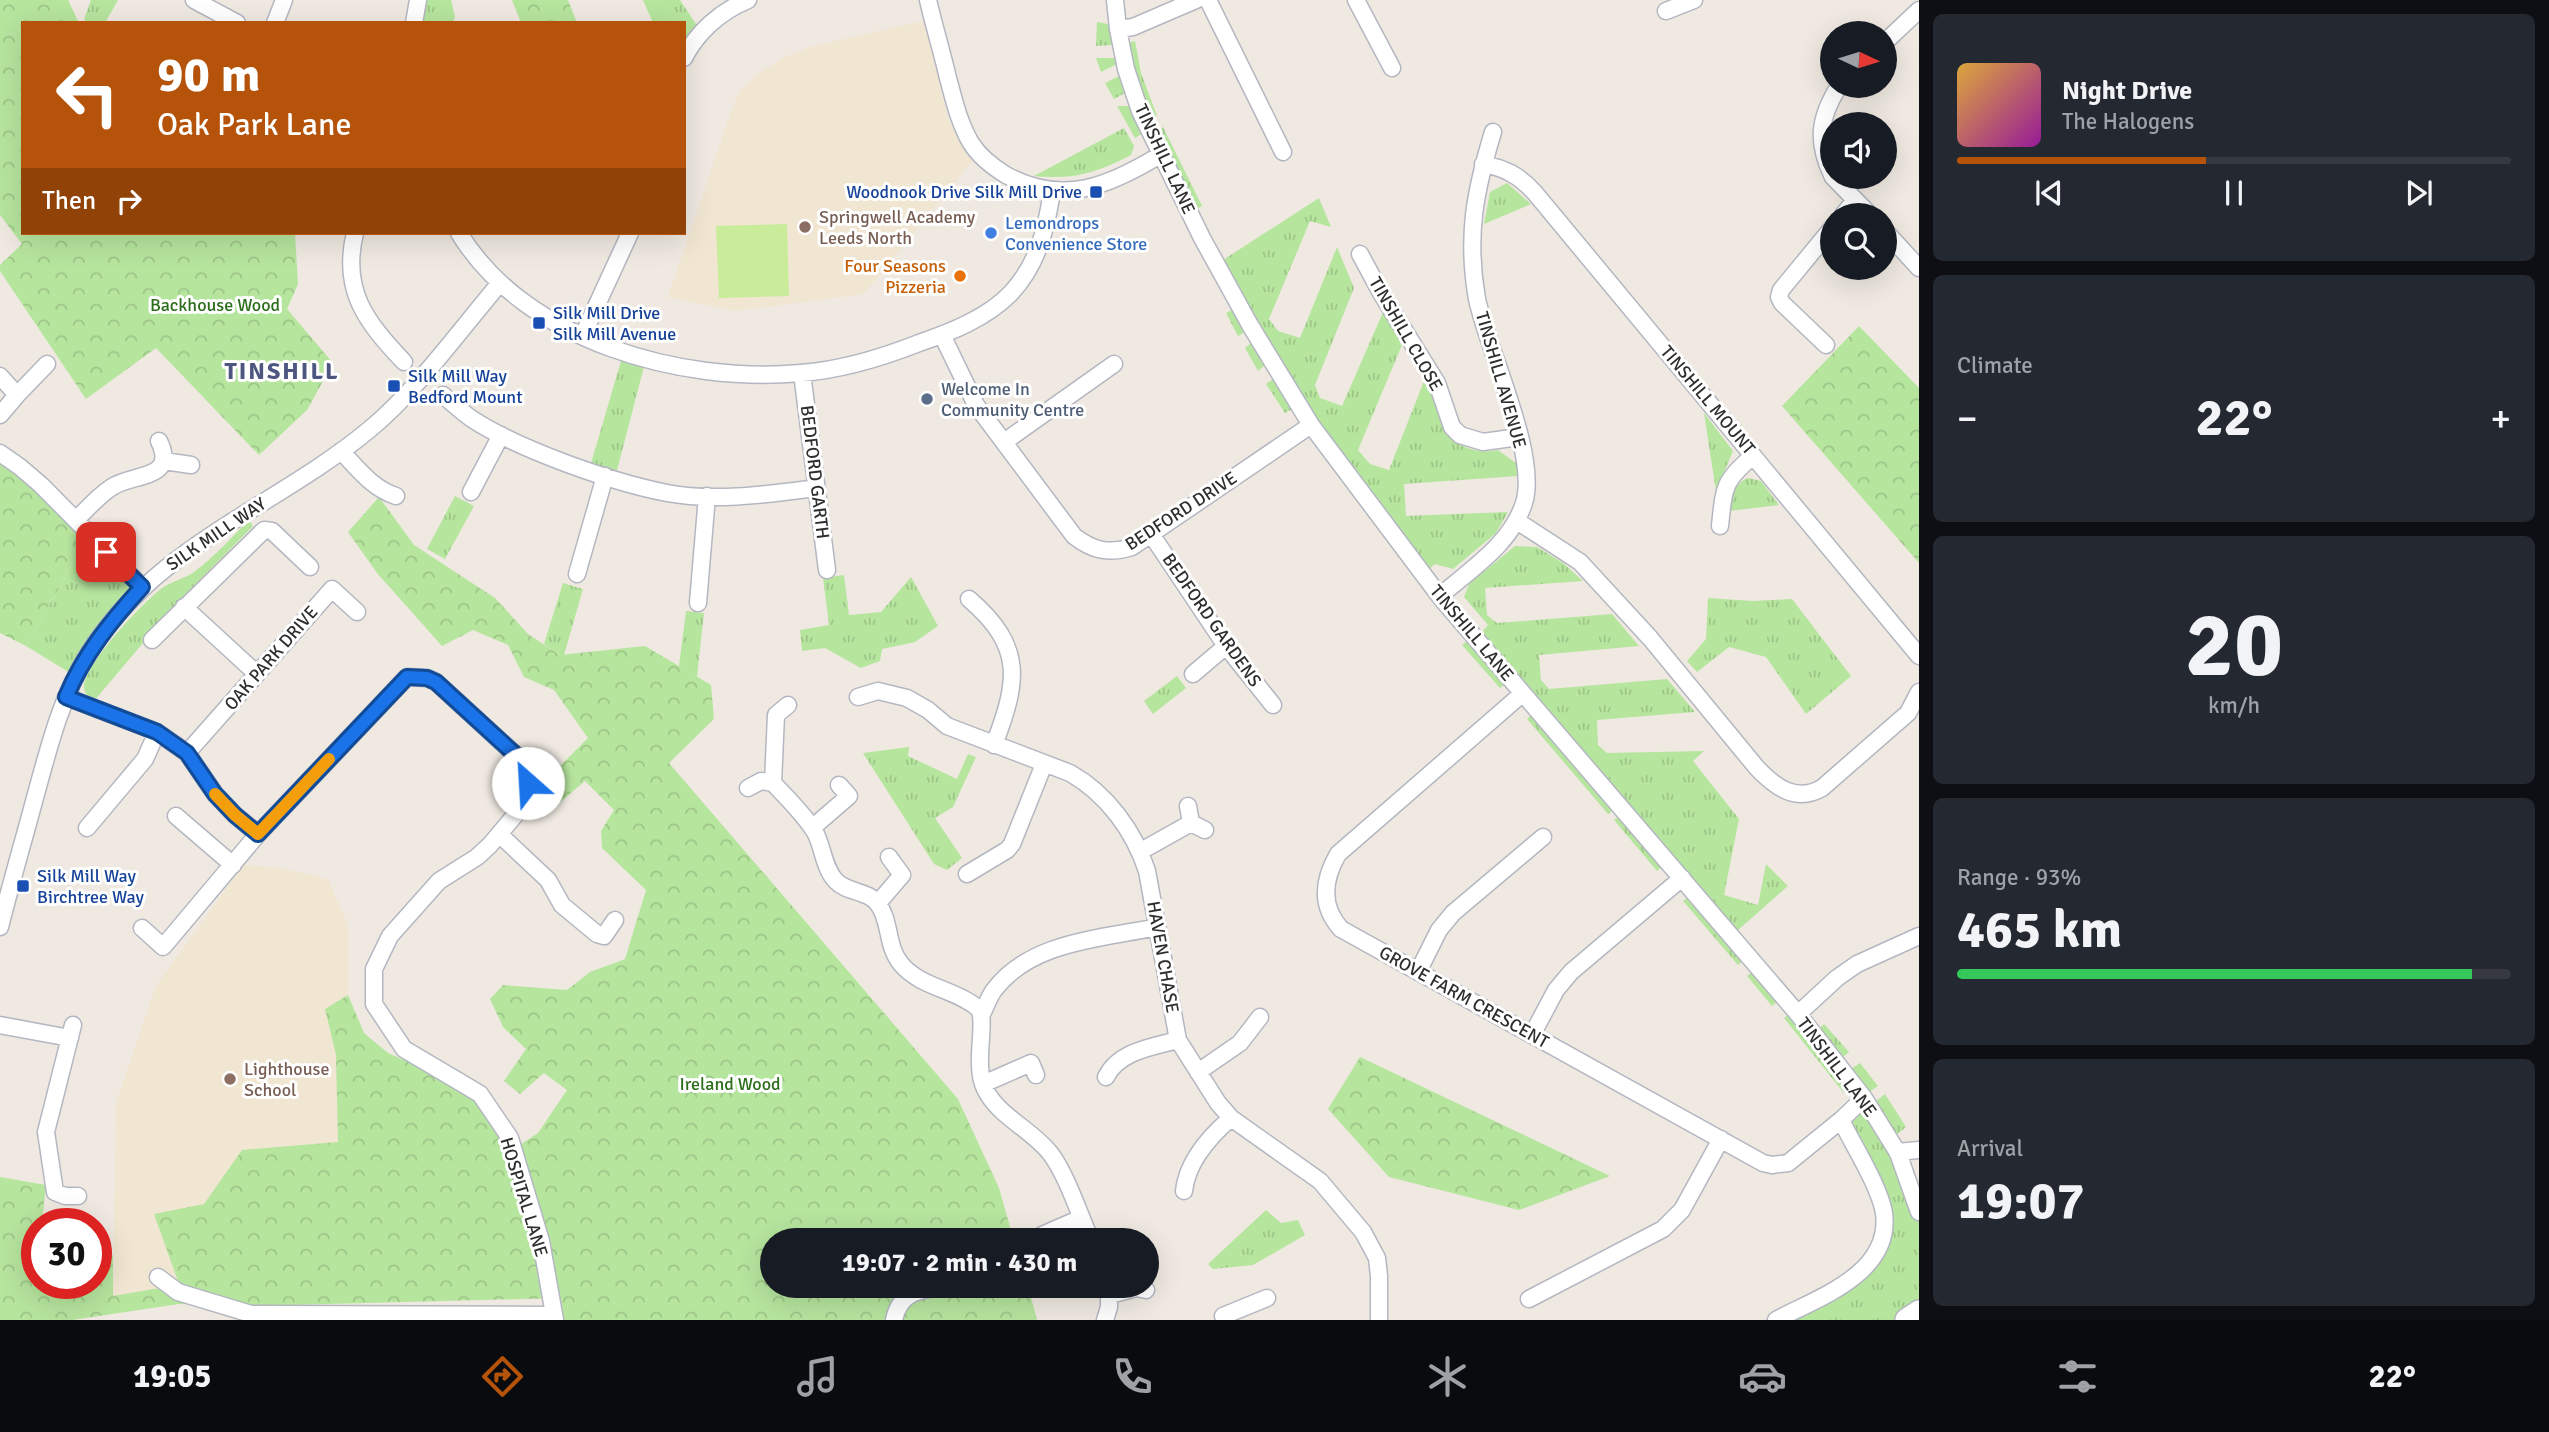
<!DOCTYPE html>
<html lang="en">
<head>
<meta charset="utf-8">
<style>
  :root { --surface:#171b24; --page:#242831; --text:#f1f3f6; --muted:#9ea1a6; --line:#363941; --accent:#b45309 }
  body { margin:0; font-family:Signika,sans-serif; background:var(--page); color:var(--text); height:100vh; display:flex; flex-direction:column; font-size:26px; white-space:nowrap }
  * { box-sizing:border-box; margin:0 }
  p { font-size:23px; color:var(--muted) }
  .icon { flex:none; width:38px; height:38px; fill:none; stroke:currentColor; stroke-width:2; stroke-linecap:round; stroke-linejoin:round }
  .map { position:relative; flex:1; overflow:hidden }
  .details { display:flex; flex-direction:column; gap:14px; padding:14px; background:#0d0f14; width:630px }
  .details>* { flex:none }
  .guide { position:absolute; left:21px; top:21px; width:665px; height:214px; border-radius:0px; box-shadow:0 7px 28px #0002; background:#b45309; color:#fff; overflow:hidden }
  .needle { width:46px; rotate:94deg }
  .fabs { position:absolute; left:1820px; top:21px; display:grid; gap:14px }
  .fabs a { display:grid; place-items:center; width:77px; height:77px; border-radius:50%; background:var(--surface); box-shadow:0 7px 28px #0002; font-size:35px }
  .speed { position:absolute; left:21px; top:1208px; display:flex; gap:14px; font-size:35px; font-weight:700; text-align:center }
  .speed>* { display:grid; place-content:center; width:91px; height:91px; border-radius:50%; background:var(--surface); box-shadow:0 7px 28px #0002; line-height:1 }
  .speed .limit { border:10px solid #d22; background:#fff; color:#111 }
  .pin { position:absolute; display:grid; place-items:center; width:60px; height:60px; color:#fff; margin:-30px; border-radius:14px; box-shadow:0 4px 10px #0006 }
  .me { position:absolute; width:77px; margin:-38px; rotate:334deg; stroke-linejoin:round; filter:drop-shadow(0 0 5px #0008) }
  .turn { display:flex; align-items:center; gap:24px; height:147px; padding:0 21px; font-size:32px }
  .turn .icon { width:91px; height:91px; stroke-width:2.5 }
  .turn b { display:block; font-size:49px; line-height:60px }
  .then { display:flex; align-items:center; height:66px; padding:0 21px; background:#0003; gap:14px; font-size:26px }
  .big { font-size:52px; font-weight:800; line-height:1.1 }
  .details .tile { flex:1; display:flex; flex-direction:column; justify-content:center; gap:10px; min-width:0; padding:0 24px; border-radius:10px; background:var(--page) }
  .details .dial { align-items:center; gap:0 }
  .dial b { font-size:91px; line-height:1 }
  .song { display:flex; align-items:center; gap:21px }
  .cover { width:84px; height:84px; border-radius:10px; background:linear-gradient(135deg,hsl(40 70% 55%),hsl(300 70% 35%)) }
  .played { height:7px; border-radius:4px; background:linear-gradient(90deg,var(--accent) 45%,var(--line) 45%) }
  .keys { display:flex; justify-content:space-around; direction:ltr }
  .heat { display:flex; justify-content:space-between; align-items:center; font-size:38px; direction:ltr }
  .charge { height:10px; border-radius:5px; background:linear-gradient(90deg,#34c759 93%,var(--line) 0) }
  .trip { position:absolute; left:760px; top:1228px; width:399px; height:70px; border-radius:35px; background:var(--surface); box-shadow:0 7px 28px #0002; font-weight:800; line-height:70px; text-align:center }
  .menu { display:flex; height:112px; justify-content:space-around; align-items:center; background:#090b0e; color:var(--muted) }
  .menu .icon { width:49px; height:49px }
  .menu .current { color:var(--accent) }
  .menu b { font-size:32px; color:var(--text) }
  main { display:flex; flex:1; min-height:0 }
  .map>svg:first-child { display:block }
  .education { fill:#f0e6d1 }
  .grass { fill:url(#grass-tufts) }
  .forest { fill:url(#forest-crowns) }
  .pitch { fill:#c9ec9a }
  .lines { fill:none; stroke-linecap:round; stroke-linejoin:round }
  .street-casing { stroke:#b4b7c1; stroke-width:19 }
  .secondary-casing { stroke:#b4b7c1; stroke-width:26 }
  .street { stroke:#fff; stroke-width:16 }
  .secondary { stroke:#fff; stroke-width:23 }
  .route-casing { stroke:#114b97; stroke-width:18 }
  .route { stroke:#1a73e8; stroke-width:12 }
  .slow { stroke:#f59e0b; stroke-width:12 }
  .transit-dot { fill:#1a4fb4; stroke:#fff; stroke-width:2.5 }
  .education-dot { fill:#8d6e63; stroke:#fff; stroke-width:2.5 }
  .shop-dot { fill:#3f7fe0; stroke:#fff; stroke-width:2.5 }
  .food-dot { fill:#e8710a; stroke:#fff; stroke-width:2.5 }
  .service-dot { fill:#5c6f8a; stroke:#fff; stroke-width:2.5 }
  .labels { text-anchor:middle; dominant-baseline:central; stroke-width:6; stroke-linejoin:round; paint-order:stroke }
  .street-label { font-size:18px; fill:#2e2e2e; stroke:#fff }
  .transit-label { font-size:18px; fill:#164399; stroke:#fff; text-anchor:start }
  .education-label { font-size:18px; fill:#785e54; stroke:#fff; text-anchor:start }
  .shop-label { font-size:18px; fill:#366cbe; stroke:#fff; text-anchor:start }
  .food-label { font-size:18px; fill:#c56008; stroke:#fff; text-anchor:end }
  .park-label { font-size:18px; fill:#2c6e1b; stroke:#fff }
  .service-label { font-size:18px; fill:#4e5e75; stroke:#fff; text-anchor:start }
  .district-label { font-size:24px; font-weight:bold; letter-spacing:2px; fill:#4d5680; stroke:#fff }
</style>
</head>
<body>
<main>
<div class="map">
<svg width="1919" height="1320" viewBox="0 0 1919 1320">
  <defs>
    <pattern id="grass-tufts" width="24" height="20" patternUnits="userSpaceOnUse" patternTransform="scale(1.75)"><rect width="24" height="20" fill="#b6e59e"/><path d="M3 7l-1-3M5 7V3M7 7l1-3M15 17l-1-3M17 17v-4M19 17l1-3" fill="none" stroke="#9dc588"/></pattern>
    <pattern id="forest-crowns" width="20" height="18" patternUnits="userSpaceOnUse" patternTransform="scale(1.75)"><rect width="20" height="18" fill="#b6e59e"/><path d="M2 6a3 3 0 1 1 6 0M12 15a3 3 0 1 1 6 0" fill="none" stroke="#9dc588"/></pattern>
  </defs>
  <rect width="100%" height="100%" fill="#efe9e1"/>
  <!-- education -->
  <path class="education" d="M924 21 949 121 958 140 973 160 864 294 735 311 668 297 732 109 741 90 756 75 783 58 809 47Z
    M243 865 280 868 328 879 348 926V995L325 1009 336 1055 339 1143 242 1150 204 1204 181 1287 153 1289 113 1296 116 1103 156 986Z"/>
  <!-- grass -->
  <path class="grass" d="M91 0H118L105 23H86L84 19Z
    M418 0H451L455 17 453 23H414Z
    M643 0H680L702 33 684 58V23H653Z
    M1097 22 1108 24 1112 45 1096 46Z
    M1135 41 1141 73 1157 116 1152 119 1135 75 1128 43Z
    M1096 58H1115L1117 64 1101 72Z
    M1119 76 1125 93 1114 99 1105 83Z
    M1117 106H1129L1142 134 1135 138Z
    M1163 127 1202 206 1197 209 1158 130Z
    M1124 128 1134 146 1131 155C1096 173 1074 180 1034 176Z
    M1507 183 1531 204 1484 224 1490 192Z
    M1319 198 1331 227 1310 221 1269 319 1278 331 1300 338 1337 247 1354 288 1315 385 1320 398 1342 406 1384 310 1404 340 1358 450 1370 464 1389 470 1424 381C1428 389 1435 397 1438 406 1440 411 1439 417 1441 423 1450 445 1476 455 1498 450L1516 463 1518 476 1404 484 1406 516 1508 512 1496 533 1453 569 1435 564 1429 569C1371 494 1312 418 1264 336 1249 311 1237 285 1223 260Z
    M1232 310 1245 332 1238 336 1226 313Z
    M1251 343 1265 365 1258 371 1245 348Z
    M624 351 646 359 615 478 589 470Z
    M1273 379 1292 409 1285 413 1266 384Z
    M1704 413 1733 451 1716 491Z
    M1748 478 1761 481 1779 505 1729 511 1728 508C1732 495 1735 483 1748 478Z
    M455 496 474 506 445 559 427 549Z
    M249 520 253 526 175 605 94 701C90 698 85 695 84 689 81 668 143 602 161 589 171 581 184 579 194 572 214 557 231 538 249 520Z
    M89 535 142 587 75 676 26 646Z
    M1515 546 1537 547 1563 563 1583 581 1485 588 1487 615 1497 623 1612 614 1639 646 1539 655 1541 680 1549 689 1667 679 1695 712 1597 720 1598 745 1607 753 1704 751 1693 761 1739 819 1724 895 1758 905 1766 864 1788 886 1737 931 1481 633 1488 625 1464 597 1469 584Z
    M844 575 849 615 881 612 911 577 938 626 915 642 882 649 880 661 861 668 825 648 802 651 800 630 829 625 823 578Z
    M563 583 583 589 564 655H560L544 644Z
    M1708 598 1753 601 1792 599 1851 676 1806 714 1766 657 1729 647 1697 672 1687 661 1706 639Z
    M686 611 704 613 697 677 679 666Z
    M1467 641 1506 684 1500 688 1462 645Z
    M1177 676 1186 688 1153 714 1144 701Z
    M1532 714 1614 809 1608 814 1527 719Z
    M909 747 908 756 957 779 968 754 976 757 953 807 935 818 962 858 947 870 934 864 863 753Z
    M1619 816 1662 866 1657 871 1614 820Z
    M1688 897 1743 961 1738 965 1683 901Z
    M1752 972 1778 1001 1772 1006 1747 976Z
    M1788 1015 1848 1089 1844 1093 1784 1018Z
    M1824 1024 1849 1052 1843 1057 1818 1030Z
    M1860 1063 1878 1086 1869 1092 1851 1069Z
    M1885 1094 1906 1127 1896 1135 1875 1102Z
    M1864 1098 1919 1212V1312L1907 1320H1776L1848 1283 1884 1226 1841 1120Z
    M1266 1210 1281 1223 1298 1220 1305 1235 1253 1265 1213 1269 1208 1264Z"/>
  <!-- forest -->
  <path class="forest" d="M0 0H68L79 23H23V233H295L298 284 287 309 333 363 307 410 259 455 156 348 86 399 0 271V265L22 244 0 215Z
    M512 0H568L577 23H521Z
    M1859 326 1919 388V563L1782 406Z
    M0 453 89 535 26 646 0 633Z
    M379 497 414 545 495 598 528 634 560 655 645 646 711 685 714 719 669 763 958 1099 999 1188 1014 1241H772V1286H1028L1037 1320H564L561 1298 253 1306 179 1304 72 1320H0V1177L46 1185 42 1223H37V1283H96V1255H113V1296L153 1289 180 1287 154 1214 204 1204 242 1150 338 1142 336 1055 325 1009 348 995 364 1033 388 1053 426 1070 478 1100 509 1152 538 1133 567 1090 544 1073 520 1094 504 1081 526 1049 503 1027 490 999 503 985 567 990 590 972 625 959 646 890 602 848 601 831 614 810 585 781 551 810 540 801 543 783 588 738 554 690 524 677 508 645 473 630 442 646 377 573 348 532Z
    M1360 1057 1610 1176 1519 1210 1389 1177 1328 1109Z"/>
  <!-- pitch -->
  <path class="pitch" d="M787 224 789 296 719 298 716 226Z"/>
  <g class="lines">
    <defs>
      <path id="street" d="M194 0 237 23
        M928 0C934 26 942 52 948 78 954 100 959 123 971 143 979 156 993 167 1006 175 1063 206 1109 186 1160 155
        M1115 0 1118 29 1126 69 1140 111 1202 238 1250 325 1311 425 1441 598 1798 1014 1864 1098 1898 1153 1919 1212
        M1208 0 1283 152
        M1356 0 1392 68
        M1666 11 1694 0
        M275 23 284 0
        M414 23 418 0
        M1118 29 1133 27 1196 0
        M1885 42 1919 10
        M684 58C697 32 721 11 748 0
        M1483 164C1505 168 1520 176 1535 193L1919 656
        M1832 175C1816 141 1819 118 1839 86
        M1833 177 1870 215
        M1843 215 1855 200
        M1885 231 1919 268
        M355 233C341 290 366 322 404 362
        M459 233C525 341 681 384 801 373 841 370 881 358 919 343 951 332 987 318 1011 293 1038 264 1046 229 1052 192
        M1360 254 1381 293 1437 383 1452 427 1460 435 1483 442 1519 437
        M583 335 630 233
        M942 335 976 405 1074 536C1093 551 1109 554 1132 547L1311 425
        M1826 345 1782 303 1779 297 1781 290 1832 228
        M802 373 827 570
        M0 376 17 395 0 415
        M17 395 47 364
        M443 395C452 403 462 412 472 419 520 450 611 482 667 493 716 502 769 494 817 488
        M1004 442 1114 364
        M341 451C357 468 373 489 396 496
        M0 453 20 467 41 485 142 587
        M164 461 191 465
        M471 492 501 435
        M76 520C87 509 98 496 112 487 133 473 178 480 159 441
        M1517 521 1580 562 1650 638 1757 768C1775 787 1796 803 1822 788L1908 713 1919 692
        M1720 526C1724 488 1723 481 1753 456
        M1151 534 1226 646 1273 705
        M577 574 605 476
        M1440 596C1471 569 1511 544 1524 503 1539 455 1488 351 1477 299 1466 236 1475 191 1493 132
        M969 599C1025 647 1018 682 994 745
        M698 603 707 496
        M184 607 257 674
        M152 640 264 530 272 531 310 567
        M1193 674 1226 646
        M1522 694 1338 854C1323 880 1320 906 1341 929L1763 1163 1772 1165 1788 1163 1841 1120 1864 1098
        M66 697 157 732 187 753 215 794 235 815 258 834 407 677 427 678 436 682 519 758 528 783 526 795 521 808 490 845 477 857 439 881 390 936 374 969V1004L404 1049 480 1094 510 1138 541 1241 555 1320
        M858 697 878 691 907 698 928 710 947 726 1070 773C1107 794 1134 831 1147 871L1178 1040 1218 1103 1231 1118 1320 1181 1363 1232 1377 1258 1379 1276V1320
        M187 753 332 589 357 612
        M773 783 776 715 788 705
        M748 788 761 781 773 783C787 798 804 814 815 832 823 847 824 869 836 881 847 893 868 890 878 904 891 921 886 946 901 964 921 988 956 989 979 1009 987 1023 973 1065 985 1089 998 1116 1031 1129 1050 1153 1066 1173 1080 1216 1091 1241
        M1188 806 1191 823 1205 830
        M176 816 233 865
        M87 828 145 759 157 732
        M812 828 849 796 839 785
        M499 834 548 880 562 905 597 934 604 936 615 920
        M1141 851 1191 823
        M967 874 1007 850 1012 844 1044 764
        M878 903 902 875 889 857
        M0 927C11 883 24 839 36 794 49 747 61 698 87 656 155 545 275 508 370 429 417 390 460 330 500 283
        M142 928 163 947 258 834
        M1418 972 1439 930 1453 913 1543 837
        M982 1014C986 1006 989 997 994 990 1031 941 1101 939 1157 927
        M1798 1014 1837 978 1857 964 1919 936
        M0 1025 70 1038
        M73 1025 46 1132 55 1192 65 1196H78
        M1532 1035 1556 990 1571 972 1682 878
        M1198 1072 1240 1043 1260 1017
        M1106 1077C1119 1051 1152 1047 1178 1040
        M983 1084 1031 1063 1036 1075
        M1897 1152 1919 1150
        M1184 1191C1187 1162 1209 1137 1231 1118
        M880 1238 881 1241
        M1036 1241 1042 1235 1081 1218
        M158 1277 178 1292 251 1314 554 1315
        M1110 1295 1136 1288 1146 1290
        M1529 1299 1663 1229 1682 1210 1721 1139
        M1223 1316 1267 1298
        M894 1320C900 1290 923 1289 949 1286
        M1105 1320 1109 1307V1286
        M1776 1320C1817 1298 1892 1274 1884 1213 1880 1187 1853 1145 1841 1120"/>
      <path id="secondary" d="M1907 1320 1919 1312"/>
    </defs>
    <!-- street casing -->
    <use href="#street" class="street-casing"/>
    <!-- secondary casing -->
    <use href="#secondary" class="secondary-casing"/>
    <!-- street -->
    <use href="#street" class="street"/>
    <!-- secondary -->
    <use href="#secondary" class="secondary"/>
  </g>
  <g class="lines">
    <defs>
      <path id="route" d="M106 552 142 587C111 621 84 654 66 697L157 732 187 753 215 794 235 815 258 834 407 677 427 678 436 682 519 758 528 783"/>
    </defs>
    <!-- route casing -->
    <use href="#route" class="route-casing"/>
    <!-- route -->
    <use href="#route" class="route"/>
    <!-- slow -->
    <path class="slow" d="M215 794 235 815 258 834 329 759"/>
  </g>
  <!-- markers -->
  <g class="transit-dot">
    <rect x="1089" y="185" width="14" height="14" rx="3.5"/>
    <rect x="532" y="316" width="14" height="14" rx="3.5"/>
    <rect x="387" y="379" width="14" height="14" rx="3.5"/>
    <rect x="16" y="879" width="14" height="14" rx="3.5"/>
  </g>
  <g class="education-dot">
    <circle cx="805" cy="227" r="7"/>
    <circle cx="230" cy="1079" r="7"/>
  </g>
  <circle class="shop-dot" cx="991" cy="233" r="7"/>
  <circle class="food-dot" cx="960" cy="276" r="7"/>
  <circle class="service-dot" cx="927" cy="399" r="7"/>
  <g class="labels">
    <!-- street labels -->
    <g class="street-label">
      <text transform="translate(1165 159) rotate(65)">TINSHILL LANE</text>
      <text transform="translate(1406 334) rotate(60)">TINSHILL CLOSE</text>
      <text transform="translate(1501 380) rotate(74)">TINSHILL AVENUE</text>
      <text transform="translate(1708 400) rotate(50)">TINSHILL MOUNT</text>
      <text transform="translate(815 472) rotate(83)">BEDFORD GARTH</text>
      <text transform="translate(1181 511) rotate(-33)">BEDFORD DRIVE</text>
      <text transform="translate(216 534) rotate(-34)">SILK MILL WAY</text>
      <text transform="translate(1212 620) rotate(55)">BEDFORD GARDENS</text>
      <text transform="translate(1472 633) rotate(50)">TINSHILL LANE</text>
      <text transform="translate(271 658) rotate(-49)">OAK PARK DRIVE</text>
      <text transform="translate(1163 957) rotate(80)">HAVEN CHASE</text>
      <text transform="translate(1464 997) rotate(29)">GROVE FARM CRESCENT</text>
      <text transform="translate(1837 1067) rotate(53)">TINSHILL LANE</text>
      <text transform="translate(524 1197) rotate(73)">HOSPITAL LANE</text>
    </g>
    <!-- transit labels -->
    <g class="transit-label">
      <text x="1082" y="192" text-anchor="end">Woodnook Drive Silk Mill Drive</text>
      <text x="553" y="313">Silk Mill Drive<tspan x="553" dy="21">Silk Mill Avenue</tspan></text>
      <text x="408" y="376">Silk Mill Way<tspan x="408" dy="21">Bedford Mount</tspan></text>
      <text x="37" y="876">Silk Mill Way<tspan x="37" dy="21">Birchtree Way</tspan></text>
    </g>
    <!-- education labels -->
    <g class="education-label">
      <text x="819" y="217">Springwell Academy<tspan x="819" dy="21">Leeds North</tspan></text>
      <text x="244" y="1069">Lighthouse<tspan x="244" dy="21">School</tspan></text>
    </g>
    <!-- shop labels -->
    <g class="shop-label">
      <text x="1005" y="223">Lemondrops<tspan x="1005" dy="21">Convenience Store</tspan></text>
    </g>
    <!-- food labels -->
    <g class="food-label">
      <text x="946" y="266">Four Seasons<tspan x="946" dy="21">Pizzeria</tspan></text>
    </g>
    <!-- park labels -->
    <g class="park-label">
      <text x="215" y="305">Backhouse Wood</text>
      <text x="730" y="1084">Ireland Wood</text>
    </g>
    <!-- service labels -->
    <g class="service-label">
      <text x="941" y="389">Welcome In<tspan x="941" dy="21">Community Centre</tspan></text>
    </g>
    <!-- district labels -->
    <g class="district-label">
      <text x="282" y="371">TINSHILL</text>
    </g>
  </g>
</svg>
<div class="fabs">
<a><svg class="needle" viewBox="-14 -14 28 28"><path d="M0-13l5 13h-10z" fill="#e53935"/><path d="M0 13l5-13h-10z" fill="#9ea1a6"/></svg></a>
<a><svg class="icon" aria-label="sound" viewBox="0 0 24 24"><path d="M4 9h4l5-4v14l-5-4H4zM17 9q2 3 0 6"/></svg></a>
<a><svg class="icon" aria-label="search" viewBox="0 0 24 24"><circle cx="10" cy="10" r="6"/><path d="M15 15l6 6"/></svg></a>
</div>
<div class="speed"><div class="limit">30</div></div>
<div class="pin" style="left:106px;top:552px;background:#d93025"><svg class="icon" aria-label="arrive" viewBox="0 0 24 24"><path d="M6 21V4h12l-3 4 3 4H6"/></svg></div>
<svg class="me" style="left:528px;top:783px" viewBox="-20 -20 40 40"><circle r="19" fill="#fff"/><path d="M0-13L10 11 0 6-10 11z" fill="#1a73e8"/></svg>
<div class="trip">19:07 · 2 min · 430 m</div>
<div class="guide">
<div class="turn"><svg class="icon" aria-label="left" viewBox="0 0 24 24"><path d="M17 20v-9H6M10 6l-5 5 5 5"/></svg><div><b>90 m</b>Oak Park Lane</div></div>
<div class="then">Then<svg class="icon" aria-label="right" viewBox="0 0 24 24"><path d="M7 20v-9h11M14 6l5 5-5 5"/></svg></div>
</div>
</div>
<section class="details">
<div class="tile">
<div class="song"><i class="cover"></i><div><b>Night Drive</b><p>The Halogens</p></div></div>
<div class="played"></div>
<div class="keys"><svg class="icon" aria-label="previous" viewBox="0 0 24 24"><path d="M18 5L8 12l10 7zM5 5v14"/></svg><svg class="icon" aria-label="pause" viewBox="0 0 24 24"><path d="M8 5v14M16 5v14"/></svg><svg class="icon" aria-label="next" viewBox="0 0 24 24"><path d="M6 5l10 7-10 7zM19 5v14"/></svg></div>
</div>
<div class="tile"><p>Climate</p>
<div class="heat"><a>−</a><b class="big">22°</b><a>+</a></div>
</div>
<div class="tile dial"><b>20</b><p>km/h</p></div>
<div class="tile"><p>Range · 93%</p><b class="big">465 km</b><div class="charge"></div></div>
<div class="tile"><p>Arrival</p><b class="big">19:07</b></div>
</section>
</main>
<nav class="menu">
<b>19:05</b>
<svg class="icon current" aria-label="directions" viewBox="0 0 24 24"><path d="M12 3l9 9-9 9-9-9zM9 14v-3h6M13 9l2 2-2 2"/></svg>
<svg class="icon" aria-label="music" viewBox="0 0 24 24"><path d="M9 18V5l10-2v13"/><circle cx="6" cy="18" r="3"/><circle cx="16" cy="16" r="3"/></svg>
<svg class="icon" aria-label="phone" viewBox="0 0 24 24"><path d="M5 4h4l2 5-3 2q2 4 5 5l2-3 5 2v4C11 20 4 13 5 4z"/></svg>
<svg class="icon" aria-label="climate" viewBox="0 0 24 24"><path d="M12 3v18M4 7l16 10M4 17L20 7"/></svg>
<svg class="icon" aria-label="car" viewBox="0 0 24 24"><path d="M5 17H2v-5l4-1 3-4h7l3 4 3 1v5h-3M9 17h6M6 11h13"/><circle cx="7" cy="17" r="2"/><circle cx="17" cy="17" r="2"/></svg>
<svg class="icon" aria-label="filters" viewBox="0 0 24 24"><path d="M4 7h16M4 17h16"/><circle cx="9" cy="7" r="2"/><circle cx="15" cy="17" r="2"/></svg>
<b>22°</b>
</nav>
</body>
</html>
